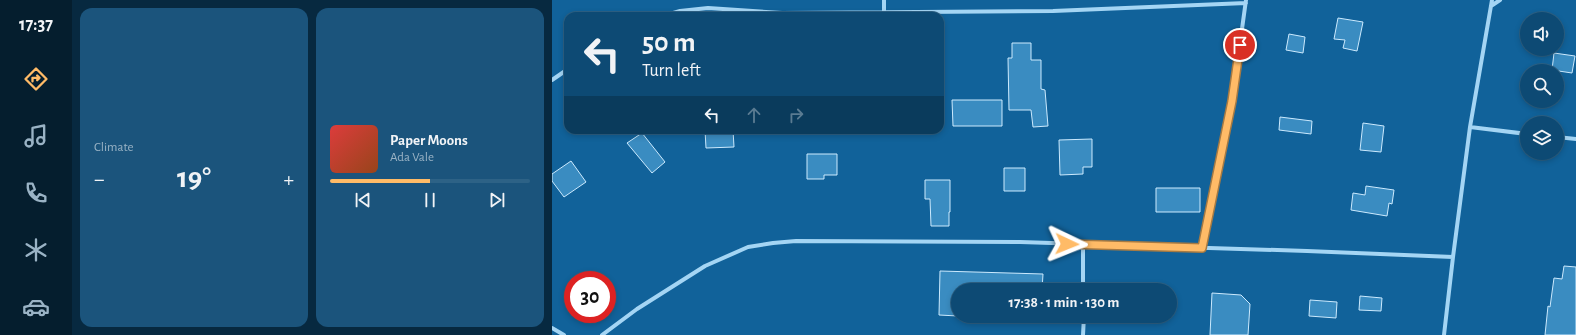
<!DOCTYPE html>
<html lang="en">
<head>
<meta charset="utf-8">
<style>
  :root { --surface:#0d4a74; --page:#1b547c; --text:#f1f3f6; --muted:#9ab3c5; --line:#2d6286; --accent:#ffbb67 }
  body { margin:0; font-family:"Alegreya Sans",sans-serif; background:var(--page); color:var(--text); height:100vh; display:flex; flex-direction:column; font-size:15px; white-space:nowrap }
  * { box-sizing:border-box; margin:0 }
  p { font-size:13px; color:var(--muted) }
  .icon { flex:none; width:22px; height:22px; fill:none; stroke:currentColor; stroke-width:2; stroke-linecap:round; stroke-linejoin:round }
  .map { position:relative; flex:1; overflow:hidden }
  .side { display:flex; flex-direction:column; gap:8px; padding:8px; background:#072940; width:480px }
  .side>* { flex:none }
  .guide { position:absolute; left:12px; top:12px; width:380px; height:122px; border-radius:12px; box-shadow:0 2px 6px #0003,0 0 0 1px var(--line); background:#0d4a74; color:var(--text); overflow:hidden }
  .fabs { position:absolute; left:968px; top:12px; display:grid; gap:8px }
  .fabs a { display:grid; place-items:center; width:44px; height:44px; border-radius:50%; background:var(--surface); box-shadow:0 2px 6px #0003,0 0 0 1px var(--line); font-size:20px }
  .speed { position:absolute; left:12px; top:271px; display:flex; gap:8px; font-size:20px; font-weight:700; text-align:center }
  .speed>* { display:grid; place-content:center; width:52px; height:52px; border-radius:50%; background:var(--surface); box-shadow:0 2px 6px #0003,0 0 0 1px var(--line); line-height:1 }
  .speed .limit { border:6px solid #d22; background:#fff; color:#111 }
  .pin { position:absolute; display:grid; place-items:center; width:34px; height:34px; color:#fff; margin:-17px; border:2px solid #fff; border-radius:50%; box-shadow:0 1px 4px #0007 }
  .me { position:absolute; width:44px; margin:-22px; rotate:92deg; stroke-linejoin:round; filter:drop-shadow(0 0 3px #0008) }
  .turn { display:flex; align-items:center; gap:14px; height:84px; padding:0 12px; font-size:18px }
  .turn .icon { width:52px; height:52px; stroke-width:2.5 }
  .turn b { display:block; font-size:28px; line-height:34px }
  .lanes { display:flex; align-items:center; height:38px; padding:0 12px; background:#0003; justify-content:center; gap:20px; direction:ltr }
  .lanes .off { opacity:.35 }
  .big { font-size:30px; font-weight:700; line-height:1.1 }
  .side .card { flex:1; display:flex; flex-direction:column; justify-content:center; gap:6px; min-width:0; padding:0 14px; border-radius:12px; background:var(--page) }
  .song { display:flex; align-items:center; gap:12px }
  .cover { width:48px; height:48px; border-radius:6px; background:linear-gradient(135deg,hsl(0 70% 55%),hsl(20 70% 35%)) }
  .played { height:4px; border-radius:2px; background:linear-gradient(90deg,var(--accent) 50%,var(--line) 50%) }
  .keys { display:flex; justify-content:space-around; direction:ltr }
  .heat { display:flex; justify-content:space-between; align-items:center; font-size:22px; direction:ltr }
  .side .tiles { flex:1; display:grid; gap:8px; grid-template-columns:repeat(2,1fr) }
  .trip { position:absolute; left:399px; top:283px; width:226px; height:40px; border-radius:20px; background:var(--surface); box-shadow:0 2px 6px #0003,0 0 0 1px var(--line); font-weight:700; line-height:40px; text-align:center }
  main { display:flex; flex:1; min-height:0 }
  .dock { display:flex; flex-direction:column; width:72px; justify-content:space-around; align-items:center; background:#051e2e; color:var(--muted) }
  .dock .icon { width:28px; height:28px }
  .dock .current { color:var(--accent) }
  .dock b { font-size:18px; color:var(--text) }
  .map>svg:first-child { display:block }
  .building { fill:#3a8cc1; stroke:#cceafe }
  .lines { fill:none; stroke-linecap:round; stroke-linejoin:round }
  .street { stroke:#a4d5f4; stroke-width:4 }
  .route-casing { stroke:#a67a43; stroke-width:10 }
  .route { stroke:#ffbb67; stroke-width:7 }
</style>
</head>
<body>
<main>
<nav class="dock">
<b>17:37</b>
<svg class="icon current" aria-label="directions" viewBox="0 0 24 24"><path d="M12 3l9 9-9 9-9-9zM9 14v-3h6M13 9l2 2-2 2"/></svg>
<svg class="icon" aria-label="music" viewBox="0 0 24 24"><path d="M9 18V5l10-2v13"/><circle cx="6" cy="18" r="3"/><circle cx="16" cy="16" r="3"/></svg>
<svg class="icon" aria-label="phone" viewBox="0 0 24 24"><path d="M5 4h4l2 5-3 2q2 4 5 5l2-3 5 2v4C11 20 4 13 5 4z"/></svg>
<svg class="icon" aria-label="climate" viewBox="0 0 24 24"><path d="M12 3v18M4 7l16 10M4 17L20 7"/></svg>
<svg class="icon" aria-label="car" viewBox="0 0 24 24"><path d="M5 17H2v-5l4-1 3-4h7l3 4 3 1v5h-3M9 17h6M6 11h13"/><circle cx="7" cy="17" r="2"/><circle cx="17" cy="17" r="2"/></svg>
</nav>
<section class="side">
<div class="tiles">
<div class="card"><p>Climate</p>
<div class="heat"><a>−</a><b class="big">19°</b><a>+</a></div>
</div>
<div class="card">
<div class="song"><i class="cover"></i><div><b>Paper Moons</b><p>Ada Vale</p></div></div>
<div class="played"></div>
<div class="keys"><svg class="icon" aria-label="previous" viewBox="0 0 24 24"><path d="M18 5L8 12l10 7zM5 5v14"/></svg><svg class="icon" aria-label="pause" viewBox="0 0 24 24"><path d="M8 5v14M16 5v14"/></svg><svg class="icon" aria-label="next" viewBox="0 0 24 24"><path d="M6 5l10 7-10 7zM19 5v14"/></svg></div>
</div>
</div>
</section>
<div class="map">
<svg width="1024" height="335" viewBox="0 0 1024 335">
  <rect width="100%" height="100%" fill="#11629a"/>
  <!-- building -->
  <path class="building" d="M786 18 811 22 805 51 791 48 793 40 782 39Z
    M737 34 753 37 751 53 734 50Z
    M460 43H479V60H489V89L493 90 496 126 481 127 479 110H457L456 58H460Z
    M1002 53 1023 56 1020 73 1000 70Z
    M400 100H450V126H401Z
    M728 117 760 121 759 134 727 130Z
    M811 123 832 126 829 152 808 150Z
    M153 130H181L182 147 154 148Z
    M90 133 113 162 100 173 75 143Z
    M540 139V167H531V174L508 175 507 140Z
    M255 154H285V175H272V179H255Z
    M19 161 34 182 12 197 0 181V174Z
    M452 168H473V191H452Z
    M373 180H398V212H397V226H379L378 199H373Z
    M814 186 842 190 840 204 837 203 835 216 799 210 801 193 813 195Z
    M604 188H648V212H604Z
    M1012 266 1024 267V335H993L996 306 998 307 1002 278 1010 279Z
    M388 271 491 274 490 290H406V316L387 315Z
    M660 293 689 295 698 304 696 335H658Z
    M808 296 830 298 829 311 807 310Z
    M758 300 785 302 784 318 757 316Z"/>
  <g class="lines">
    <!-- street -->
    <path class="street" d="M939 6 948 0
      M332 12V0
      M111 16 128 11 156 8 230 13 501 11 694 3
      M0 80 16 69
      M918 127 975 134
      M1005 137 1024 139
      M650 248 680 101 694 0
      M531 290V245
      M0 328 12 335
      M50 335 85 309 153 266 196 247 221 243 244 241 468 242 755 251 901 257
      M531 335 532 316
      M892 335 901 257 918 127 940 0"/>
  </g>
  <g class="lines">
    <defs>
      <path id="route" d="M515 244 650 248 680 101 688 45"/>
    </defs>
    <!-- route casing -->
    <use href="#route" class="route-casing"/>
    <!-- route -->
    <use href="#route" class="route"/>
  </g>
</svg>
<div class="fabs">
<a><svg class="icon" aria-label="sound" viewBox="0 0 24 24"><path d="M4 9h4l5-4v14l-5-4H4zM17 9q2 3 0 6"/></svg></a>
<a><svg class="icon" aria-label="search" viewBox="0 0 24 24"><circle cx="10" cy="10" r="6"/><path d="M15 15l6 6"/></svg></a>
<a><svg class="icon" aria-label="layers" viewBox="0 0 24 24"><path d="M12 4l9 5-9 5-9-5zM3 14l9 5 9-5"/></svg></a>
</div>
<div class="speed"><div class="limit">30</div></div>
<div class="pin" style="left:688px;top:45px;background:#d93025"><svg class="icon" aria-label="arrive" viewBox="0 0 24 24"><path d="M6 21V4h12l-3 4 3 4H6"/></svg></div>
<svg class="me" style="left:515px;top:244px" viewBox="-20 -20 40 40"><path d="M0-17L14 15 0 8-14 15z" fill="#ffbb67" stroke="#fff" stroke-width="4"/></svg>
<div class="trip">17:38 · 1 min · 130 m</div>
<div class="guide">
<div class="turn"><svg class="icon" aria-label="left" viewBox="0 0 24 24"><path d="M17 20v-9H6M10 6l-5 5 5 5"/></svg><div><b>50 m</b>Turn left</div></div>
<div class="lanes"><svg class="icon" aria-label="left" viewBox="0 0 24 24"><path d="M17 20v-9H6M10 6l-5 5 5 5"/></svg><svg class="icon off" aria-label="ahead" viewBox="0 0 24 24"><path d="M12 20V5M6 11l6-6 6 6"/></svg><svg class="icon off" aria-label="right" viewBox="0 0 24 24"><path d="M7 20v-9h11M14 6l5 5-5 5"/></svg></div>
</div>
</div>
</main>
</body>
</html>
